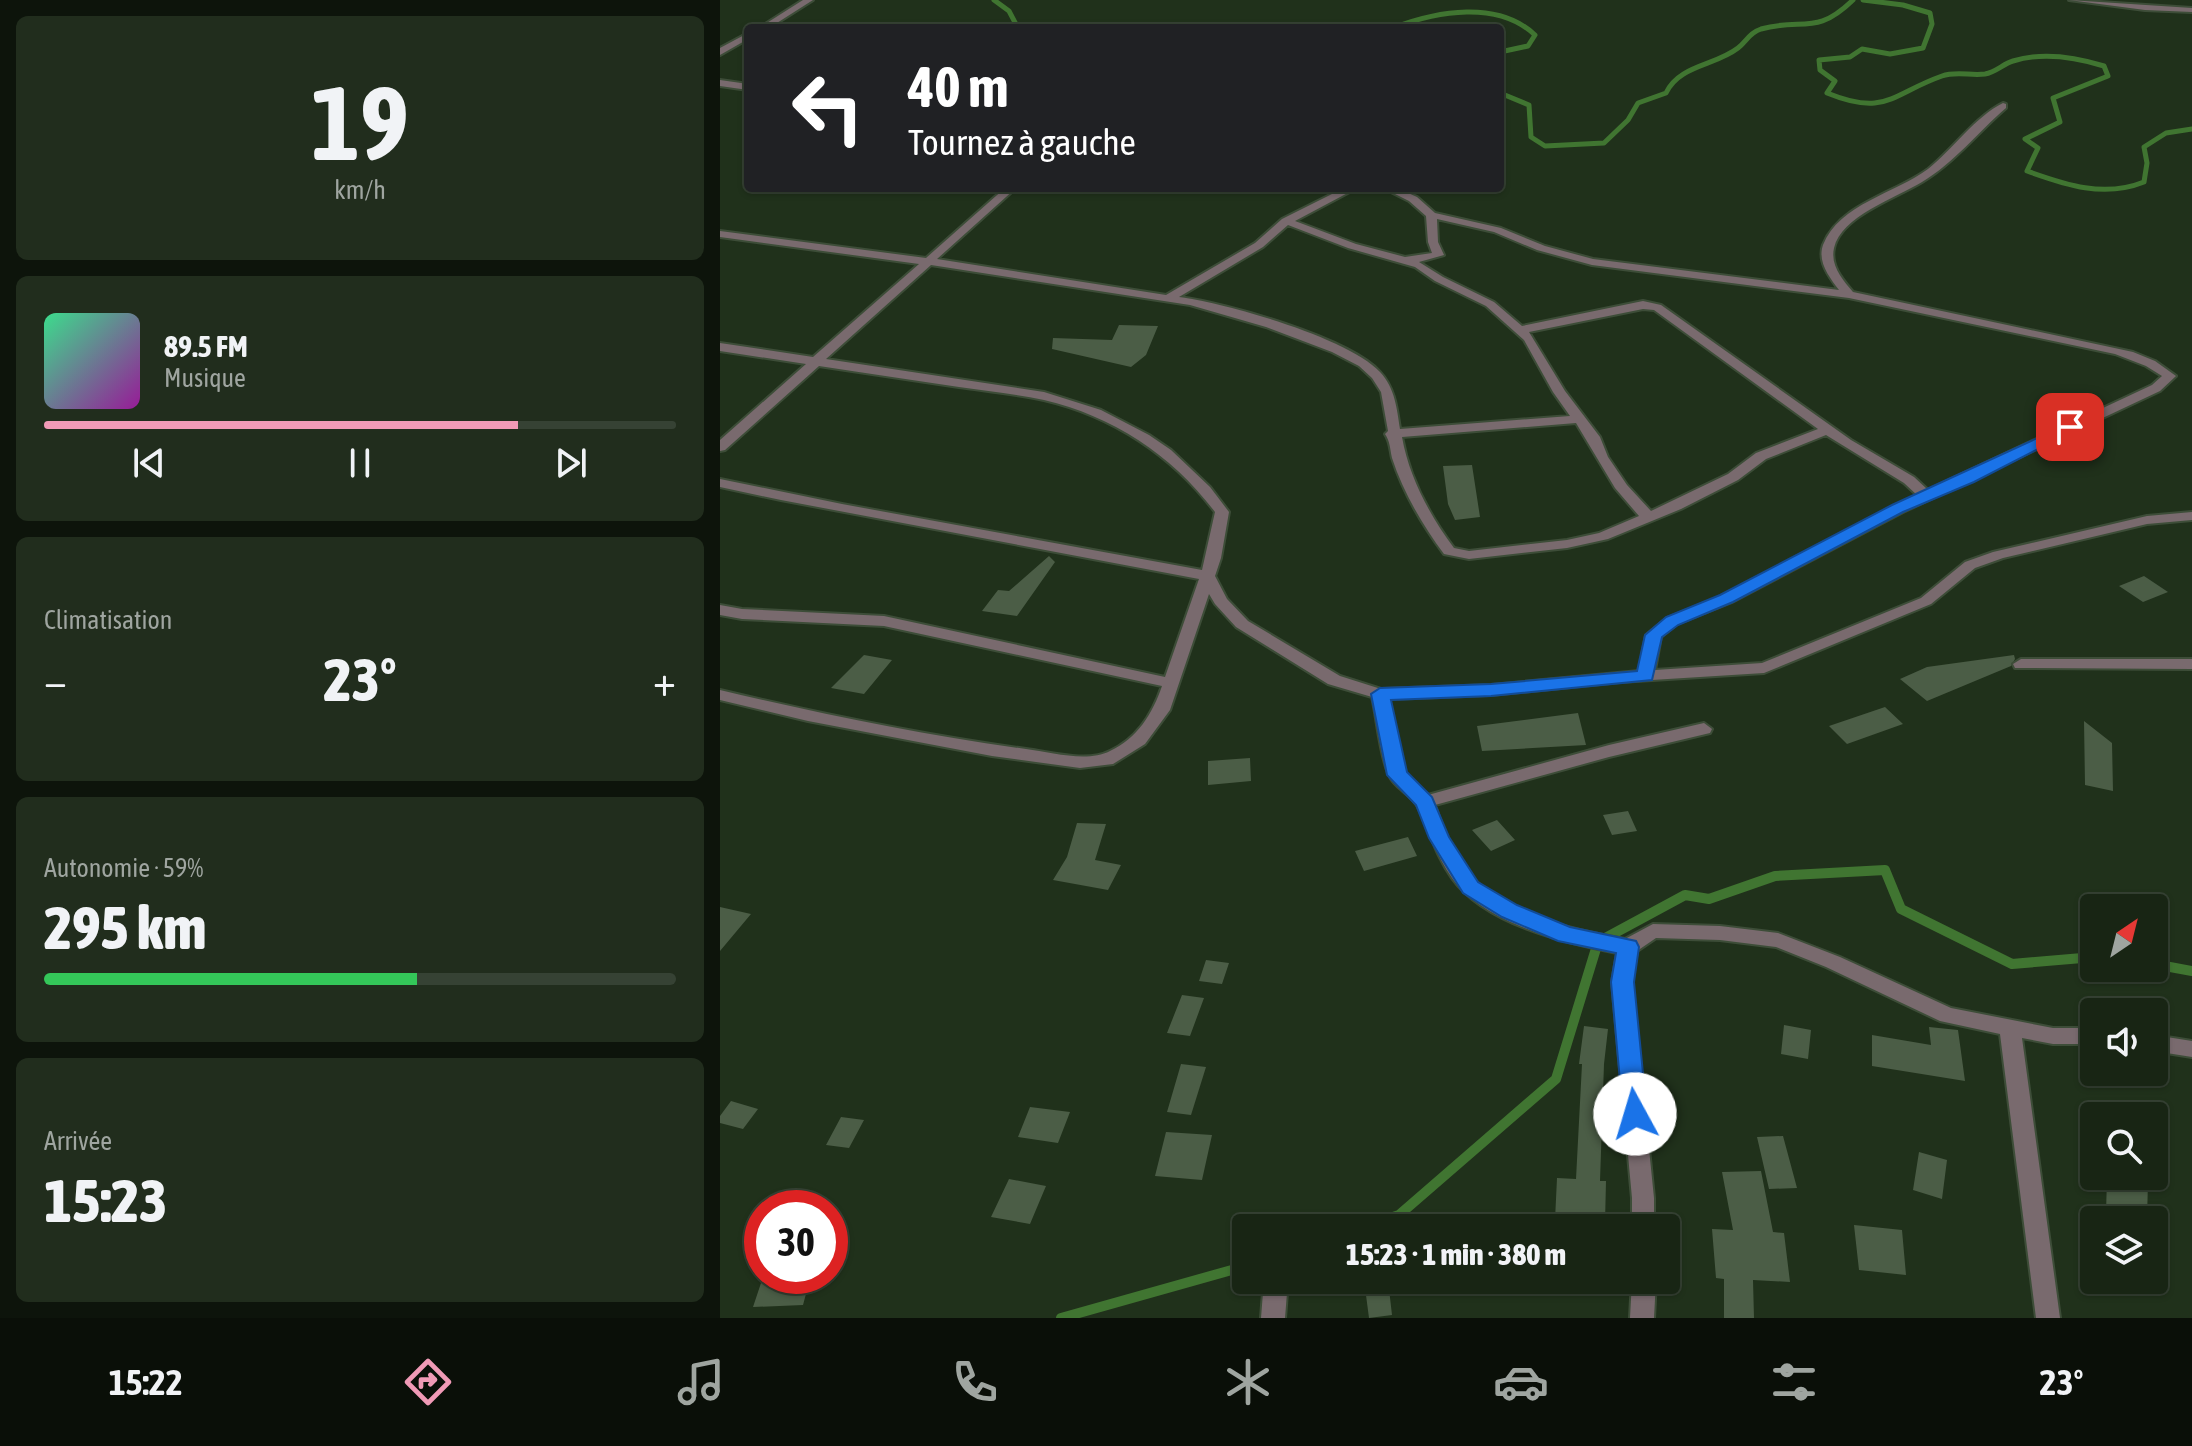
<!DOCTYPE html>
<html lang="fr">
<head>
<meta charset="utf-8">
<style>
  :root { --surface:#182514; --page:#212d1d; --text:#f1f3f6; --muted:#9fa5a0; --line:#364234; --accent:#f09ab6 }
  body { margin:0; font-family:"Asap Condensed",sans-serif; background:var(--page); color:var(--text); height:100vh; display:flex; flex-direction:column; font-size:30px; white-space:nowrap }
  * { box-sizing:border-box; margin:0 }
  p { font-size:26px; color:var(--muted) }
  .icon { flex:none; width:44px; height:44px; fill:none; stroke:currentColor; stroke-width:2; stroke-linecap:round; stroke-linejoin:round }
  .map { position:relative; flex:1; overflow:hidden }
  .sheet { display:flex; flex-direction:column; gap:16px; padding:16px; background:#0d140b; width:720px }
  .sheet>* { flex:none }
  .top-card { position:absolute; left:24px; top:24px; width:760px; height:168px; border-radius:8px; box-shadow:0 2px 6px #0004,0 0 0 2px var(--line); background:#202124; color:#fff; overflow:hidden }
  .needle { width:52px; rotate:35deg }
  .controls { position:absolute; left:1360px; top:894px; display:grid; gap:16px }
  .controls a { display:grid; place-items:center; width:88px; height:88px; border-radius:8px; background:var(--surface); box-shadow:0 2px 6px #0004,0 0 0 2px var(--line); font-size:40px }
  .speed { position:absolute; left:24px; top:1190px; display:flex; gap:16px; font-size:40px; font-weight:700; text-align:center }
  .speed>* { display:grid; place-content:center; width:104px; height:104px; border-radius:50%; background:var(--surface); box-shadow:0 2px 6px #0004,0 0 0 2px var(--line); line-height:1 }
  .speed .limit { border:12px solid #d22; background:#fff; color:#111 }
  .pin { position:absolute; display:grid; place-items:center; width:68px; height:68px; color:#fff; margin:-34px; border-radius:16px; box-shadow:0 4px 12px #0006 }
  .me { position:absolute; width:88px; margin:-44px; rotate:354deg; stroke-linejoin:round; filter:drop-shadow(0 0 6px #0008) }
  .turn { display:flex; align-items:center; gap:28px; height:168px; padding:0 32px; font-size:36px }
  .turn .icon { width:104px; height:104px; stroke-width:2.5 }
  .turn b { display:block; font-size:56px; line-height:68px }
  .big { font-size:60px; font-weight:800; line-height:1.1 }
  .sheet .widget { flex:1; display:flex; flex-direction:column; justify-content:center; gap:12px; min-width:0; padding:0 28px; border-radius:12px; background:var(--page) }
  .sheet .dial { align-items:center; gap:0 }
  .dial b { font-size:104px; line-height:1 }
  .song { display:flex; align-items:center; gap:24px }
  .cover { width:96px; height:96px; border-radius:12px; background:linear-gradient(135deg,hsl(150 70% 55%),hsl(300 70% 35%)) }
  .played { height:8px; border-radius:4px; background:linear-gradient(90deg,var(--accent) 75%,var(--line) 75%) }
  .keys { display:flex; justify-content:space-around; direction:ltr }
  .heat { display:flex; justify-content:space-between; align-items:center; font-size:44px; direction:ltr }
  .charge { height:12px; border-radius:6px; background:linear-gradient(90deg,#34c759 59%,var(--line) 0) }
  .trip { position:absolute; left:512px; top:1214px; width:448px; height:80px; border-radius:8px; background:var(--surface); box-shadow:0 2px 6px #0004,0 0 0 2px var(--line); font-weight:800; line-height:80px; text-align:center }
  .tab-bar { display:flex; height:128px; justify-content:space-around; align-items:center; background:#0a0f08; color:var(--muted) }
  .tab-bar .icon { width:56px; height:56px }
  .tab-bar .selected { color:var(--accent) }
  .tab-bar b { font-size:36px; color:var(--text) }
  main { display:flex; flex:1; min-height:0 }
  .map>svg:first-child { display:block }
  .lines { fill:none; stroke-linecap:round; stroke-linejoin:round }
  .stream-far1 { stroke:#407531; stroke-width:5 }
  .stream { stroke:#407531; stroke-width:10 }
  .building { fill:#4b5d46 }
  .minor-casing { stroke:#3d4d38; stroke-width:4 }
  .minor { fill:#796a6e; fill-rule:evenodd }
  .route { fill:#1a73e8; stroke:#114b97; stroke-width:2 }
</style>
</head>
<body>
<main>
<section class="sheet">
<div class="widget dial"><b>19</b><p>km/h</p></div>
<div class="widget">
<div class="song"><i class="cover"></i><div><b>89.5 FM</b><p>Musique</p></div></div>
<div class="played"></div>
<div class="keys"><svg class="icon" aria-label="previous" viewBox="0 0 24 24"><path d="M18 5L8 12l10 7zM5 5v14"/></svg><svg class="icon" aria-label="pause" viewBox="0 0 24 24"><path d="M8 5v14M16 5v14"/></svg><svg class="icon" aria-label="next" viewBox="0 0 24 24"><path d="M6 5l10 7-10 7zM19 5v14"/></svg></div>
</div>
<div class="widget"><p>Climatisation</p>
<div class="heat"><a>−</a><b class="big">23°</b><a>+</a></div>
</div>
<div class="widget"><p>Autonomie · 59%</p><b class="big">295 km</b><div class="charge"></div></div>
<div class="widget"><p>Arrivée</p><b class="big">15:23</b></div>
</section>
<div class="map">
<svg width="1472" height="1318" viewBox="0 0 1472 1318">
  <rect width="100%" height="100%" fill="#20311b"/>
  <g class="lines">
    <!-- stream-far1 -->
    <path class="stream-far1" d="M274 0 289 11 298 28
      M1143 0 1183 5 1210 13 1212 24 1203 48 1170 54 1142 49 1130 57 1099 60 1100 70 1115 81 1107 93C1166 117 1171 94 1222 76 1236 71 1251 76 1265 74 1276 72 1283 64 1293 61 1322 52 1355 57 1384 66L1388 76 1333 98 1340 122 1305 139 1318 148 1307 171C1346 185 1384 198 1424 182L1427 163 1424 147 1446 133 1472 129
      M673 28C717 11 778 0 815 35L808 46 780 52
      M780 93 809 105 811 137 825 146 884 143 908 120 918 103 946 93C959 65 995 66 1018 48 1027 41 1029 33 1041 29 1083 17 1095 37 1133 0"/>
    <!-- stream -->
    <path class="stream" d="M1434 964 1472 971
      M640 1228 679 1215 836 1079 878 942 965 895 989 899 1055 876 1165 870 1181 909 1292 964 1374 957
      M341 1318 526 1266"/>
  </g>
  <!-- building -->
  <path class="building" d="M399 325 438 326 426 355 411 367 332 349 333 338 392 340Z
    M752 465 760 517 735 520 728 504 723 466Z
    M329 556 335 562 297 616 262 611 278 590 289 591Z
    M1424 576 1448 592 1423 602 1399 586Z
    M144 655 172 660 144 694 111 688Z
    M1294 655 1295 659 1291 666 1207 701 1180 679 1207 667Z
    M1165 707 1183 724 1127 744 1109 726Z
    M858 713 866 745 762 751 757 726Z
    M1364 721 1392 743 1393 791 1365 785Z
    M530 758 531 781 488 785V761Z
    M908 811 917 831 892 835 883 815Z
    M777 820 795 840 771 851 752 830Z
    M357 823 386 824 375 860 401 865 388 890 333 880 347 857Z
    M688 837 697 856 644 871 635 851Z
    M0 907 31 914 0 951Z
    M486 960 509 963 502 984 479 981Z
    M462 995 484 998 470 1036 447 1033Z
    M1064 1025 1091 1030 1088 1059 1061 1054Z
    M864 1026 888 1029 884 1064 880 1181H886L885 1223 835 1220 837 1178 856 1179 862 1064H859Z
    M1209 1027 1238 1030 1245 1081 1152 1066V1035L1211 1045Z
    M461 1064 486 1067 471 1115 447 1112Z
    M11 1101 38 1109 23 1129 0 1123V1116Z
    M310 1107 350 1112 338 1143 298 1137Z
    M121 1117 144 1120 129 1148 106 1145Z
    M446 1132 492 1135 482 1180 435 1176Z
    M1063 1136 1077 1188 1049 1189 1037 1137Z
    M1199 1152 1227 1160 1222 1199 1193 1190Z
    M1041 1171 1053 1232 1064 1233 1070 1282 1033 1280 1034 1318H1004V1279L996 1278 992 1229 1013 1230 1002 1172Z
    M1387 1176H1411L1428 1181 1427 1220H1406L1386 1214Z
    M289 1179 326 1186 310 1224 271 1217Z
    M1134 1225 1182 1230 1186 1275 1139 1270Z
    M90 1279 83 1305 33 1307 42 1280Z
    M644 1280H668L672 1315 649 1318Z"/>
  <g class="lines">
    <defs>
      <path id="minor" d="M83 0H93L49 28H39Z
        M1349 0 1472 8V12L1425 10Z
        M28 33V39L0 55V48Z
        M0 80 28 84V90L0 86Z
        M1283 103 1286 104V108C1258 132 1234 163 1202 182 1176 198 1121 216 1114 248 1110 266 1123 280 1133 292L1413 352 1435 361 1456 376 1440 391 1183 512 1012 602 957 624 941 637 935 670 1042 663 1201 598 1245 562 1273 552 1427 516 1472 512V520L1427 524 1283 558 1255 568 1211 604 1044 673 900 682 771 695 669 699 685 773 708 795 889 745 984 723 992 729 990 733 889 757 715 805C723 830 734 857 752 877 789 917 854 930 905 939L933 924 1000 926 1058 933 1120 957 1231 1008 1333 1028H1374V1044H1333L1302 1038 1340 1318H1316L1280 1034 1220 1021 1106 967 1056 947 1000 940 936 938 917 951 912 982 934 1198V1228H912V1198L892 982 897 953C845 943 765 924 732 878 716 856 710 831 698 807 691 794 674 788 669 775 660 757 657 718 652 697L608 684 516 627 495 604 489 594 450 710 425 744 393 764 360 768 272 756 88 721 0 700V690C101 714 203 735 306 749 331 752 367 763 390 751 417 739 433 713 442 686L164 626 22 619 0 615V605L22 609 164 616 445 677 479 579 61 500 0 487V479L122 504 482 570 495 512C453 456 393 416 324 400 296 394 267 391 239 387 192 380 145 373 99 366L5 450 0 451V440L86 364 0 351V343L93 357 199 264 0 237V231L206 258 285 188H296L217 259 446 295 535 243 562 219 624 188H637L575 221 636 244 685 257 712 253 708 242 706 216 689 201 663 188H677L697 197 715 213 781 228 825 246 873 259 1119 290C1110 278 1097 262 1103 245 1119 204 1176 193 1208 169 1232 150 1256 116 1283 103ZM717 219 774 232 817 250 872 265 1129 298 1395 354 1426 366 1442 376 1432 385 1208 490 1194 477 1131 440 941 305 923 301 802 326 774 302 723 277 699 262 724 255 718 242ZM568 225 628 248 695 267 715 281 766 306 804 340 833 392 850 416 680 429C677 409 675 388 660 372 629 338 506 303 459 297L543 247ZM211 265 470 305 546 327 612 352 639 366 652 378 661 392 668 431 665 434C670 441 670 449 672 458 683 492 703 526 724 554L749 559 847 548 888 539 961 509 1018 480 1046 459 1106 435 1184 483 1197 495 1002 596 947 618 926 635 919 671 771 685 661 689 620 676 528 621 507 599 495 576 501 558 509 512 490 487 451 450 429 435 381 410 324 392 106 359ZM923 309 934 310 1098 429 1036 453 1008 474 931 511 907 485 888 457 880 437 845 391 809 332ZM856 423 895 488 919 516 879 533 847 540 749 551 734 548C710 516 689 477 682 437Z
        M1301 659H1472V669L1295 668 1293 664Z
        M1434 1035 1472 1041V1057L1434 1051Z
        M544 1280H568L565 1318H541Z
        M912 1280H936L934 1318H910Z"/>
    </defs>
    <!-- minor casing -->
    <use href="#minor" class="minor-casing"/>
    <!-- minor -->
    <use href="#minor" class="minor"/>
  </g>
  <!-- route -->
  <path class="route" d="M1350 423 1357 427 1355 430 1254 482 1183 512 1013 602 958 625 942 637 932 680 771 696 671 700 687 772 712 797 729 837 758 882 797 905 850 927 916 941 919 947 914 982 927 1114 923 1121 915 1124 906 1121 903 1114 891 982 896 953 838 941 782 917 743 893 709 838 696 805 667 775 651 694 660 688 771 684 917 671 925 635 946 617 1000 595 1172 505Z"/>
</svg>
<div class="controls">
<a><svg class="needle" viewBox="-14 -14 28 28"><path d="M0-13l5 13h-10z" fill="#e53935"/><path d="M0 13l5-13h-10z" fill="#9fa5a0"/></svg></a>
<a><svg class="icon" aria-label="sound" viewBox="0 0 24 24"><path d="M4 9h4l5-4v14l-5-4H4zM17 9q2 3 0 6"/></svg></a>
<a><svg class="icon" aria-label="search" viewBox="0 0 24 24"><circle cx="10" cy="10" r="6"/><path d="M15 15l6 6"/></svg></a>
<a><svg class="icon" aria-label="layers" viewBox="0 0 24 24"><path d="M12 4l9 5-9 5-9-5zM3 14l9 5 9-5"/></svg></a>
</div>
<div class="speed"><div class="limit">30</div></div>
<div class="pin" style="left:1350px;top:427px;background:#d93025"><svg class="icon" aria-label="arrive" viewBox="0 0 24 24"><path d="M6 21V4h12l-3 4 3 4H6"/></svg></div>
<svg class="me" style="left:915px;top:1114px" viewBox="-20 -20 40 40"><circle r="19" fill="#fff"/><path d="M0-13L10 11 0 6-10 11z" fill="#1a73e8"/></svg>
<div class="trip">15:23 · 1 min · 380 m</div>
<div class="top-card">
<div class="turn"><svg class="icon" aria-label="left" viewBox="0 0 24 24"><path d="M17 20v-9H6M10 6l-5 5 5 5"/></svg><div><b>40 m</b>Tournez à gauche</div></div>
</div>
</div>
</main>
<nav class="tab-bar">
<b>15:22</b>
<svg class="icon selected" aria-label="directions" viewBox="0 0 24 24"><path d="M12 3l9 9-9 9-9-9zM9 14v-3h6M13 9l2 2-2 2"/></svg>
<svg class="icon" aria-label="music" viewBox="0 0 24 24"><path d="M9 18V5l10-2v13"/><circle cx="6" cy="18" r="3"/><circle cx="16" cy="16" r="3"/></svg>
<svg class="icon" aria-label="phone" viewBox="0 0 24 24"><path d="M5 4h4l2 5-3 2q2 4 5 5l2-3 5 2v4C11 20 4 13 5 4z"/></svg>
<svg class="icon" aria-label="climate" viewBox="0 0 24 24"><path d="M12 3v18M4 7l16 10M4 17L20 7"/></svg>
<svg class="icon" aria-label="car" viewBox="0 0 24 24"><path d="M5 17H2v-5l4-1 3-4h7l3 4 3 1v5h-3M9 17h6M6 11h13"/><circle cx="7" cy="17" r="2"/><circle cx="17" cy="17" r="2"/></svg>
<svg class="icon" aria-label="filters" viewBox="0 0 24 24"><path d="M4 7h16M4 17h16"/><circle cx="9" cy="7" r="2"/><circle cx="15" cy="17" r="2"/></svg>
<b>23°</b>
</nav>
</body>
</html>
